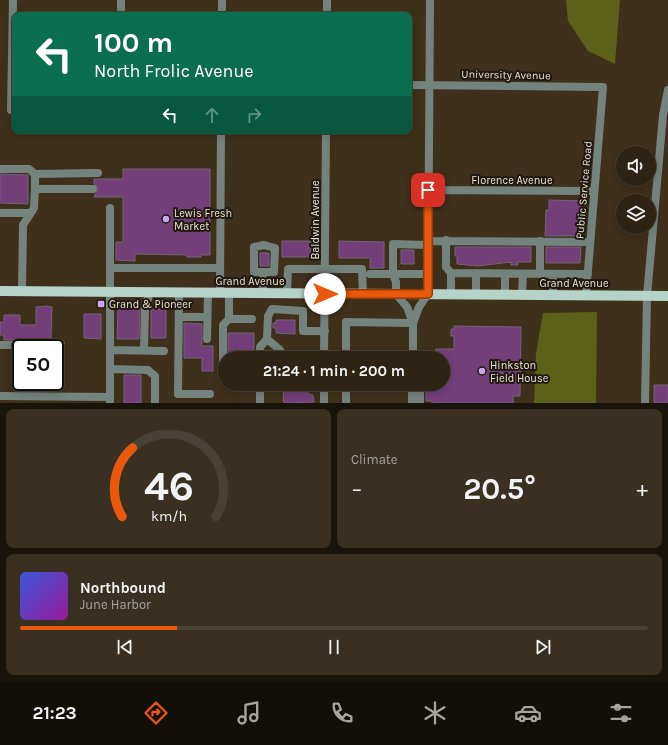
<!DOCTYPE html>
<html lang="en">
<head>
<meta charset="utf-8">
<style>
  :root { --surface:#2e2414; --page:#3a3022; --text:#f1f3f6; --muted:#a7a4a0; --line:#494134; --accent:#ea580c }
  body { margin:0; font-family:Karla,sans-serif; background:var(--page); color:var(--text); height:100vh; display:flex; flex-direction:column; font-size:15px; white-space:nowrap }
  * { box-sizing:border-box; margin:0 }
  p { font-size:13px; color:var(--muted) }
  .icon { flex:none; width:22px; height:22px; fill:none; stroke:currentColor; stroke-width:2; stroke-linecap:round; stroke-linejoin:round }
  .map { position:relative; height:403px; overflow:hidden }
  .drawer { display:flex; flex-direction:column; gap:6px; padding:6px; background:#19140b; flex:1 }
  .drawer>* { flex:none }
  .banner { position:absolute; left:12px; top:12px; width:400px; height:122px; border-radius:8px; box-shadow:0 2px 10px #0003,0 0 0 1px var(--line); background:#0b6e4f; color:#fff; overflow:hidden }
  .controls { position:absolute; left:616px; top:146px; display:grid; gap:8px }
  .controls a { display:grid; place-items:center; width:40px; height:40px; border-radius:50%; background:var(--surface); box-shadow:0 2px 10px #0003,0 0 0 1px var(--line); font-size:20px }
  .speed { position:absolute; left:12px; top:339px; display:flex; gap:8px; font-size:20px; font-weight:700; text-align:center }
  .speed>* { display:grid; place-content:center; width:52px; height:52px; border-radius:50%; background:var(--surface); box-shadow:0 2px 10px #0003,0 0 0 1px var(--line); line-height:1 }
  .speed .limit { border:2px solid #111; border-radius:6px; background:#fff; color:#111 }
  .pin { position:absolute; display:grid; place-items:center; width:34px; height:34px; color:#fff; margin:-17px; border-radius:8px; box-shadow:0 2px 6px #0006 }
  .me { position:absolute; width:44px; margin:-22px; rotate:90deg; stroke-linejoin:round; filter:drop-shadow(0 0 3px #0008) }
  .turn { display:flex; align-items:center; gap:14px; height:84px; padding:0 16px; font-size:18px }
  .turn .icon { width:52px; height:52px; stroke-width:2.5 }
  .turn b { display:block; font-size:28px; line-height:34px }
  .lanes { display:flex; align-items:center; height:38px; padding:0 16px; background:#0003; justify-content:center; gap:20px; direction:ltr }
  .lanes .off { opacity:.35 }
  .big { font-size:30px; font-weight:700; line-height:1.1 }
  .drawer .widget { flex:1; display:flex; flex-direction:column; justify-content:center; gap:6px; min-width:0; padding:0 14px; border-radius:8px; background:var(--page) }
  .drawer .dial { align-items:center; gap:0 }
  .dial svg { height:104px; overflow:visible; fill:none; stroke:var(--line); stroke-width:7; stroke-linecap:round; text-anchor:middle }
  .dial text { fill:var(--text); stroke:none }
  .song { display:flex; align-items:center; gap:12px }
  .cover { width:48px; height:48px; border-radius:6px; background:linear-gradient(135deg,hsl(230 70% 55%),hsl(300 70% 35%)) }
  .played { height:4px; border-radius:2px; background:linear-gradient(90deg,var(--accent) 25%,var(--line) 25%) }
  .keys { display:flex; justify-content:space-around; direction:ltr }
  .heat { display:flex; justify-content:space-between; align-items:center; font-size:22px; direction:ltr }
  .drawer .tiles { flex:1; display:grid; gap:6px; grid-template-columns:1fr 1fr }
  .widget:last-child { grid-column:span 2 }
  .trip { position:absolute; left:218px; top:351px; width:232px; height:40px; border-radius:20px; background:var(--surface); box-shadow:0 2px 10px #0003,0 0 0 1px var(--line); font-weight:700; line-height:40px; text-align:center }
  .tab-bar { display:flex; height:64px; justify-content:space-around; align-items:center; background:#120e08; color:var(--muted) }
  .tab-bar .icon { width:28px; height:28px }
  .tab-bar .current { color:var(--accent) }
  .tab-bar b { font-size:18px; color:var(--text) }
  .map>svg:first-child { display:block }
  .green { fill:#5b6119 }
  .building { fill:#733f79; stroke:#766379 }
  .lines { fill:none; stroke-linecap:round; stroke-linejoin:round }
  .minor { stroke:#75837e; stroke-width:8 }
  .major { stroke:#b6d3c9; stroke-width:10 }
  .route-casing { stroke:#983908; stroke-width:10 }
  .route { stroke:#ea580c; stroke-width:7 }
  .poi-dot { fill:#c9a5ee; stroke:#201910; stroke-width:1.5 }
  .labels { text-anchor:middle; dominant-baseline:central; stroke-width:4; stroke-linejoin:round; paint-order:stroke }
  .street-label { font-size:11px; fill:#ece3d6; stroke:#201910 }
  .poi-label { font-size:11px; fill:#ece3d6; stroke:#201910; text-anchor:start }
</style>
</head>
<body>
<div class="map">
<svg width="668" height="403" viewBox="0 0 668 403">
  <rect width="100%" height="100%" fill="#3e301a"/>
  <!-- green -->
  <path class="green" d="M566 0H620L615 64 588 51 568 21Z
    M597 312 596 403H534L536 353 543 313Z"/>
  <!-- building -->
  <path class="building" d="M123 169H210V255H201V257H187V255L135 254V261L116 260V242H123V197H94L98 189 94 184V179H123Z
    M0 174 28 175V204L0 203Z
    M549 200 585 201 582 229H578V236H545L546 210H549Z
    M282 241H311V257H282Z
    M339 241 384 242V268H370V258H339Z
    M455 247H531V262H518V265H511V262L478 266 457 264V256H455Z
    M546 247H581L580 263H546Z
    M401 250H414V264H401Z
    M260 253H269V266H260Z
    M47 306 52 307 51 338 39 339 34 341V343H22L17 340H4V335H0V322H4V315H20V325H36V307Z
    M118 308H140L139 339H117Z
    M151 309 166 310V338H151Z
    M84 314H101V339L84 338Z
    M276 320H295V334L276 333V328H273V323H276Z
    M184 323 202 324V346H213V371H202V358H184Z
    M454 326 521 327 520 396H513V403H432V401H426V384H443V358H434L436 349H454V336H451V329H454Z
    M228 333H254V354H228Z
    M124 375H141V403H124Z
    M284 384H308V394L313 395 314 402 285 403 283 401Z
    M654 385H668V403H654Z"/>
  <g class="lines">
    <!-- minor -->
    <path class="minor" d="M121 15V0
      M222 15V0
      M327 15V0
      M409 85 603 87 586 295
      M11 110 13 0
      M0 169H29L35 174V189
      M35 174 98 173
      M429 190 594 191
      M0 213H30
      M446 240V267L451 273
      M429 241 590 242
      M264 245 275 248 274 272H254V247Z
      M110 268H220
      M476 273V295
      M370 274H429
      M505 274V295
      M540 274V241
      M22 291 23 225 34 208 35 189H93
      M179 292 178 394H210
      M220 293 221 131
      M263 293V272
      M287 293 288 269H362L363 294
      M451 295V273L588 274
      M522 295 523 274
      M553 295V274
      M179 317H207
      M229 319H252
      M413 323 407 307 396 294V282L393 274V244L429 245
      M207 339 208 293
      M267 339 280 350
      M39 344H61
      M0 345H17
      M110 350 164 351
      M144 350 145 308 150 292
      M260 358V347L267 339 268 316 272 309 303 311V331H325
      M324 358 326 131
      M346 358V322L413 323
      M413 358V323L419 307 428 294 430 0
      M110 369 148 370 155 376V403
      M225 369H223V325L229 319V293
      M0 396 110 397
      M110 403V208
      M260 403V384
      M324 403V384
      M346 403V384
      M412 403V384
      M420 403V384
      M645 403 647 296 663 115 668 90"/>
    <!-- major -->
    <path class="major" d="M0 291 668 296"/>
  </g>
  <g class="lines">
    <defs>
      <path id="route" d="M325 294H428V190"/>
    </defs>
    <!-- route casing -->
    <use href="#route" class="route-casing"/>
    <!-- route -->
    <use href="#route" class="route"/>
  </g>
  <!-- markers -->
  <g class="poi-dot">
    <circle cx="166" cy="219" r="4"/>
    <rect x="97" y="300" width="8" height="8" rx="2"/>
    <circle cx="482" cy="371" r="4"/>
  </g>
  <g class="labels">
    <!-- street labels -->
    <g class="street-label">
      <text transform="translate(506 75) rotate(1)">University Avenue</text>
      <text x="512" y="180">Florence Avenue</text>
      <text transform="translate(584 190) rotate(-85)">Public Service Road</text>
      <text transform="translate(315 220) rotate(-90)">Baldwin Avenue</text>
      <text x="250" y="281">Grand Avenue</text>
      <text x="574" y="283">Grand Avenue</text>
    </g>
    <!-- poi labels -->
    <g class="poi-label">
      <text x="174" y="213">Lewis Fresh<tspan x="174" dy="13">Market</tspan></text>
      <text x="109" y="304">Grand &amp; Pioneer</text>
      <text x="490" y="365">Hinkston<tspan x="490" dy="13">Field House</tspan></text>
    </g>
  </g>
</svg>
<div class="controls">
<a><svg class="icon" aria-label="sound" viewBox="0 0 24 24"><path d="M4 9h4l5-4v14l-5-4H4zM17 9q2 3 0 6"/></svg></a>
<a><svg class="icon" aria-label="layers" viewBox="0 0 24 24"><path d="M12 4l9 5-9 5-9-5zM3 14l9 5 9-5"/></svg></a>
</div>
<div class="speed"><div class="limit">50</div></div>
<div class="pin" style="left:428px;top:190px;background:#d93025"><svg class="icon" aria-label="arrive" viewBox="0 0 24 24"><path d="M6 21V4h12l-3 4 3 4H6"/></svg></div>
<svg class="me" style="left:325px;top:294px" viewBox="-20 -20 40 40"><circle r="19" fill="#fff"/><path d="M0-13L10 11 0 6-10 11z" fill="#ea580c"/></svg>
<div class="trip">21:24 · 1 min · 200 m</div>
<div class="banner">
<div class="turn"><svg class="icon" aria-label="left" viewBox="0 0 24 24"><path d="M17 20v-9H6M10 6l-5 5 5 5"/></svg><div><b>100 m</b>North Frolic Avenue</div></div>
<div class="lanes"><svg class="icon" aria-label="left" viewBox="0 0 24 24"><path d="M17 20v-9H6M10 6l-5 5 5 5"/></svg><svg class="icon off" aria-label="ahead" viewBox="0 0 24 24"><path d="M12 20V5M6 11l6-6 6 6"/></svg><svg class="icon off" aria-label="right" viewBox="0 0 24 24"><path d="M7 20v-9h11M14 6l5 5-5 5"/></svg></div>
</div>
</div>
<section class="drawer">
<div class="tiles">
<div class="widget dial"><svg viewBox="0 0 100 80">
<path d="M14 69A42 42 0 1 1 86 69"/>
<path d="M14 69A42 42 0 0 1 22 16" stroke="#ea580c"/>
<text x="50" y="56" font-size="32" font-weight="700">46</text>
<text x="50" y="72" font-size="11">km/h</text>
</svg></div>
<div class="widget"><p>Climate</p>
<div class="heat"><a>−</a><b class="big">20.5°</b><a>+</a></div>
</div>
<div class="widget">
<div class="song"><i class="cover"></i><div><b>Northbound</b><p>June Harbor</p></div></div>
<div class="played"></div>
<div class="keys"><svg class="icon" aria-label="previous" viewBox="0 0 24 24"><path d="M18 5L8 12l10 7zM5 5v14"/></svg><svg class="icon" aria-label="pause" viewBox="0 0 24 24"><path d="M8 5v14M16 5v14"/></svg><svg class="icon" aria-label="next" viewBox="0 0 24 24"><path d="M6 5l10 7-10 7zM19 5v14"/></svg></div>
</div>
</div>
</section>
<nav class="tab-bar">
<b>21:23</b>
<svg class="icon current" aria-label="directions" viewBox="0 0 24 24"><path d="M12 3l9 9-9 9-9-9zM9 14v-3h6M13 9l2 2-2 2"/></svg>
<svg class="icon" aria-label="music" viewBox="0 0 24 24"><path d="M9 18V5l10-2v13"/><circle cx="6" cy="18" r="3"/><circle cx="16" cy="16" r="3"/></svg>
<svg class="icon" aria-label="phone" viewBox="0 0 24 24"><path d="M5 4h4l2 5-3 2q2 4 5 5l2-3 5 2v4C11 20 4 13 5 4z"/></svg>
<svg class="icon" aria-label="climate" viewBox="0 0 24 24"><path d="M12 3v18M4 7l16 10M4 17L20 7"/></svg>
<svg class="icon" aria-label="car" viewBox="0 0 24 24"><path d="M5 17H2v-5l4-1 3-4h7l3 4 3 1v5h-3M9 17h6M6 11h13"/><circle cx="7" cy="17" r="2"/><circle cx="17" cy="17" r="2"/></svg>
<svg class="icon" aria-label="filters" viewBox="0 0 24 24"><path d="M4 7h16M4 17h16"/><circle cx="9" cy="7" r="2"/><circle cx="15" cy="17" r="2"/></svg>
</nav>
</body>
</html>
